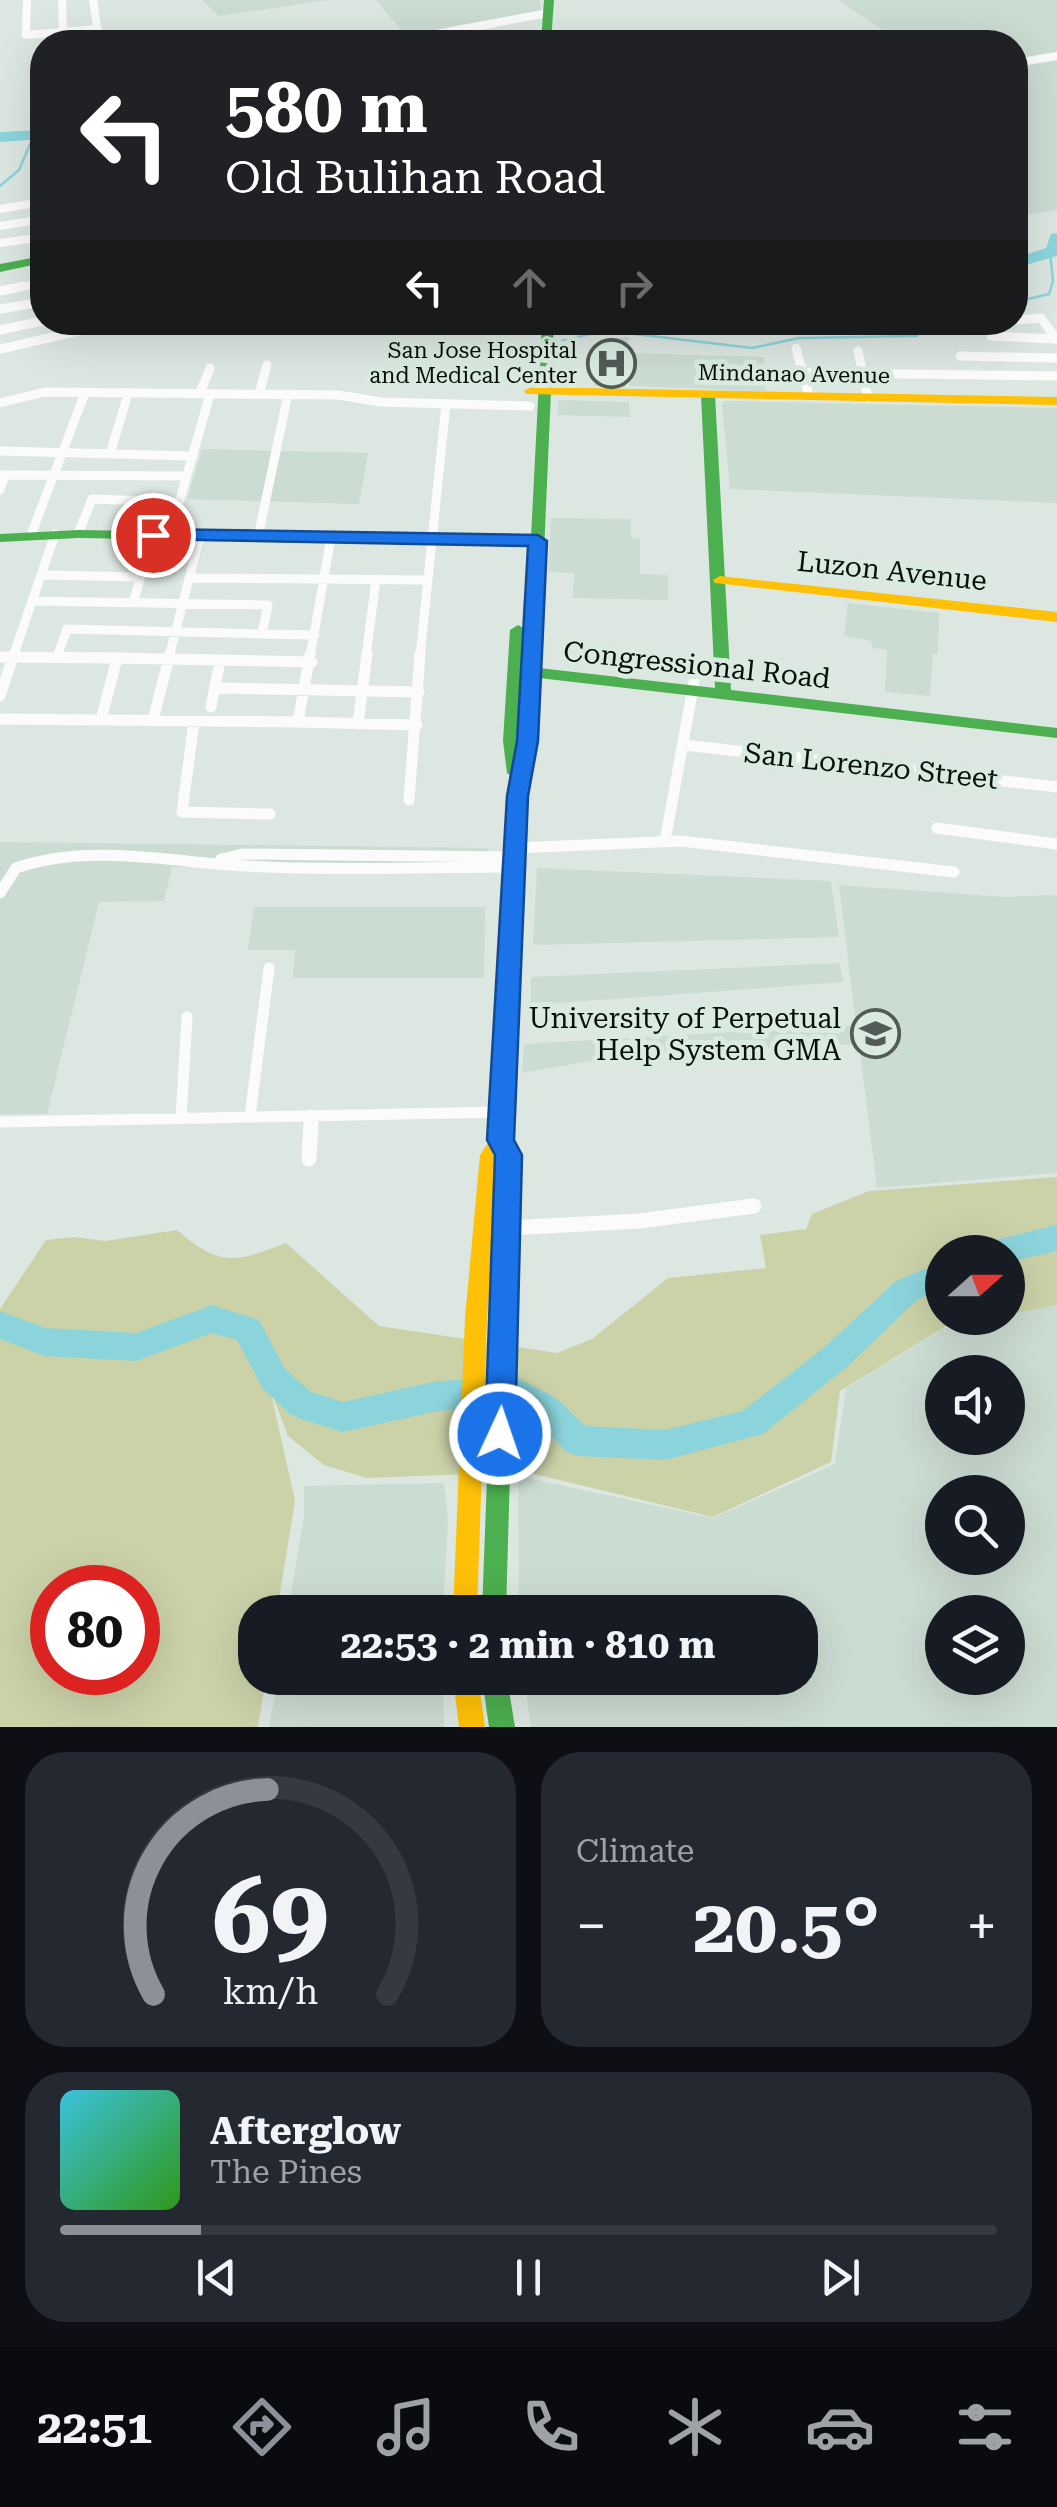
<!DOCTYPE html>
<html lang="en">
<head>
<meta charset="utf-8">
<style>
  :root { --surface:#171b24; --page:#242831; --text:#f1f3f6; --muted:#9ea1a6; --line:#363941; --accent:#8c9099 }
  body { margin:0; font-family:"Roboto Serif",serif; background:var(--page); color:var(--text); height:100vh; display:flex; flex-direction:column; font-size:38px; white-space:nowrap }
  * { box-sizing:border-box; margin:0 }
  p { font-size:32px; color:var(--muted) }
  .icon { flex:none; width:55px; height:55px; fill:none; stroke:currentColor; stroke-width:2; stroke-linecap:round; stroke-linejoin:round }
  .map { position:relative; height:1727px; overflow:hidden }
  .sheet { display:flex; flex-direction:column; gap:25px; padding:25px; background:#0d0f14; flex:1 }
  .sheet>* { flex:none }
  .hud { position:absolute; left:30px; top:30px; width:998px; height:305px; border-radius:40px; box-shadow:0 10px 40px #0002; background:#202124; color:#fff; overflow:hidden }
  .needle { width:65px; rotate:69deg }
  .controls { position:absolute; left:925px; top:1235px; display:grid; gap:20px }
  .controls a { display:grid; place-items:center; width:100px; height:100px; border-radius:50%; background:var(--surface); box-shadow:0 10px 40px #0002; font-size:50px }
  .speed { position:absolute; left:30px; top:1565px; display:flex; gap:20px; font-size:50px; font-weight:700; text-align:center }
  .speed>* { display:grid; place-content:center; width:130px; height:130px; border-radius:50%; background:var(--surface); box-shadow:0 10px 40px #0002; line-height:1 }
  .speed .limit { border:15px solid #d22; background:#fff; color:#111 }
  .pin { position:absolute; display:grid; place-items:center; width:85px; height:85px; color:#fff; margin:-42px; border:5px solid #fff; border-radius:50%; box-shadow:0 2px 10px #0007 }
  .me { position:absolute; width:110px; margin:-55px; rotate:3deg; stroke-linejoin:round; filter:drop-shadow(0 0 8px #0008) }
  .turn { display:flex; align-items:center; gap:35px; height:210px; padding:0 30px; font-size:45px }
  .turn .icon { width:130px; height:130px; stroke-width:2.5 }
  .turn b { display:block; font-size:70px; line-height:85px }
  .lanes { display:flex; align-items:center; height:95px; padding:0 30px; background:#0003; justify-content:center; gap:50px; direction:ltr }
  .lanes .off { opacity:.35 }
  .big { font-size:75px; font-weight:700; line-height:1.1 }
  .sheet .widget { flex:1; display:flex; flex-direction:column; justify-content:center; gap:15px; min-width:0; padding:0 35px; border-radius:40px; background:var(--page) }
  .sheet .dial { align-items:center; gap:0 }
  .dial svg { height:260px; overflow:visible; fill:none; stroke:var(--line); stroke-width:7; stroke-linecap:round; text-anchor:middle }
  .dial text { fill:var(--text); stroke:none }
  .song { display:flex; align-items:center; gap:30px }
  .cover { width:120px; height:120px; border-radius:15px; background:linear-gradient(135deg,hsl(190 70% 55%),hsl(110 70% 35%)) }
  .played { height:10px; border-radius:5px; background:linear-gradient(90deg,var(--accent) 15%,var(--line) 15%) }
  .keys { display:flex; justify-content:space-around; direction:ltr }
  .heat { display:flex; justify-content:space-between; align-items:center; font-size:55px; direction:ltr }
  .sheet .tiles { flex:1; display:grid; gap:25px; grid-template-columns:1fr 1fr }
  .widget:last-child { grid-column:span 2 }
  .trip { position:absolute; left:238px; top:1595px; width:580px; height:100px; border-radius:40px; background:var(--surface); box-shadow:0 10px 40px #0002; font-weight:700; line-height:100px; text-align:center }
  .tab-bar { display:flex; height:160px; justify-content:space-around; align-items:center; background:#090b0e; color:var(--muted) }
  .tab-bar .icon { width:70px; height:70px }
  .tab-bar .selected { color:var(--accent) }
  .tab-bar b { font-size:45px; color:var(--text) }
  .map>svg:first-child { display:block }
  .built { fill:#cbdcd2; fill-rule:evenodd }
  .green { fill:#cbd2a8; fill-rule:evenodd }
  .lines { fill:none; stroke-linecap:round; stroke-linejoin:round }
  .stream { stroke:#8cd4dc; stroke-width:2.5 }
  .river { fill:#8cd4dc; fill-rule:evenodd }
  .street-far3 { stroke:#fafbfa; stroke-width:8 }
  .street-far2 { stroke:#fafbfa; stroke-width:9 }
  .street-far1 { stroke:#fafbfa; stroke-width:11 }
  .street { stroke:#fafbfa; stroke-width:15 }
  .fast { fill:#4caf50; fill-rule:evenodd }
  .slow { fill:#ffc107; fill-rule:evenodd }
  .route { fill:#1a73e8; stroke:#114b97; stroke-width:2.5 }
  .labels { text-anchor:middle; dominant-baseline:central; stroke-width:10; stroke-linejoin:round; paint-order:stroke }
  .far-poi-label { font-size:22px; fill:#090f0c; stroke:#d9ebe0; text-anchor:end }
  .far-street-label { font-size:22px; fill:#090f0c; stroke:#d9ebe0 }
  .street-label { font-size:28px; fill:#090f0c; stroke:#d9ebe0 }
  .poi-label { font-size:28px; fill:#090f0c; stroke:#d9ebe0; text-anchor:end }
</style>
</head>
<body>
<div class="map">
<svg width="1057" height="1727" viewBox="0 0 1057 1727">
  <rect width="100%" height="100%" fill="#dde7e1"/>
  <!-- built -->
  <path class="built" d="M202 0H329L219 16Z
    M376 0H540L541 12 407 37Z
    M838 0H1057V210L1015 217V42H901Z
    M629 337 625 388 594 386 599 339Z
    M630 353 764 357 766 391 629 386Z
    M558 400 629 402 630 413 629 417 557 415Z
    M725 401 1057 408V503L730 489 722 404Z
    M202 449 368 453 359 504 187 499Z
    M551 518 631 519V538L640 539V574L668 575V600L573 598 574 573 548 572Z
    M848 603 939 613 938 654H933L930 696 885 692 887 650 873 648 871 641 844 636Z
    M0 842 488 848V871L172 867 164 901 99 902 47 1114H0Z
    M537 868 831 881 839 937 533 945Z
    M839 885 1005 897 1057 895V1173L877 1188 859 1044 626 1055 522 1073 524 1044 856 1025Z
    M254 907H485L484 978H293L295 950H248Z
    M839 963 844 982 531 1005V977Z
    M1057 1305V1727H531L524 1678H800V1612H519L518 1476 713 1518 835 1464 846 1388 945 1328ZM942 1372H1008V1438H942ZM942 1492H1008V1558H942ZM942 1612H1008V1678H942Z
    M444 1483 448 1521 443 1612H288L304 1517V1486Z
    M278 1678H443L444 1727H269Z"/>
  <!-- green -->
  <path class="green" d="M1057 1177V1305L1008 1315V1252H942V1318H993L945 1327 840 1391 831 1462 713 1517 526 1472 367 1478 324 1465 288 1436 270 1389 295 1501 277 1612H255V1678H266L258 1727H0V1309L46 1240 74 1237 105 1241 177 1230C220 1267 235 1263 286 1243L379 1326 557 1353 592 1339 668 1278 766 1268 760 1235 806 1229 812 1214 869 1191ZM52 1588H138V1672H52Z"/>
  <g class="lines">
    <!-- stream -->
    <path class="stream" d="M0 186 19 170 34 135
      M1015 302 1049 294 1053 281 1050 253
      M562 341 590 334 626 333 752 348 799 338 917 336 922 322
      M459 359 521 344"/>
    <!-- river -->
    <path class="river" d="M42 130V139L0 142V132Z
      M1057 233V256L1015 268V258L1046 248 1051 234Z
      M1057 1225V1251L1008 1262V1252H980L984 1243Z
      M942 1262V1289L918 1299 848 1366 763 1434 665 1460 578 1456 566 1452 534 1418 512 1405 438 1411 343 1432 301 1419 290 1414 263 1389 237 1340 212 1333 136 1361 45 1356 0 1339V1311L45 1328 136 1333 212 1305 259 1320 285 1369 311 1392 343 1402 438 1381 516 1377 556 1398 585 1426 665 1430 743 1411 826 1346 896 1281Z"/>
    <!-- street-far3 -->
    <path class="street-far3" d="M27 0 26 35 97 29
      M62 0 63 32
      M93 0 99 42
      M393 42 548 13
      M1015 63 1057 56
      M0 209 42 202
      M0 226 42 219
      M0 243 42 237
      M11 289 42 283"/>
    <!-- street-far2 -->
    <path class="street-far2" d="M0 291 24 286
      M0 309 42 302
      M1015 320 1041 318 1057 340
      M999 322 989 326 991 336 1057 339
      M0 330 42 321
      M796 348 809 396
      M0 349 87 329 484 322
      M858 351 868 398
      M960 356 1057 358
      M762 372 1057 376
      M200 393 210 368
      M259 394 267 365
      M0 403 45 392 338 395 381 402 530 406
      M0 451 193 456
      M110 454 128 394
      M0 475 187 476
      M0 490 5 475
      M78 534 92 499 179 502
      M31 535 85 393
      M170 535 210 394
      M258 537 288 394
      M43 575 140 577
      M189 578 426 580
      M32 601 268 605 262 634 67 629 57 657
      M133 603 153 535
      M262 634 315 635
      M13 657 55 534
      M169 657 200 536
      M310 657 331 537
      M366 657 376 579
      M420 657 446 404"/>
    <!-- street-far1 -->
    <path class="street-far1" d="M0 657 117 658 101 720
      M117 658 312 662
      M216 688 419 692
      M0 696 14 654
      M211 707 220 661
      M0 719 298 722 310 654
      M153 720 170 654
      M194 722 182 812 270 814
      M298 722 417 725
      M358 724 367 654
      M684 745 1057 787
      M409 800 420 654
      M937 828 1057 844
      M665 841 694 682
      M515 848 681 841 954 872
      M221 859 243 854 515 857
      M0 893 16 868C88 843 171 862 245 866 334 871 425 867 514 867
      M250 1116 269 968
      M181 1118 187 1017
      M0 1122 501 1112
      M310 1127 311 1115"/>
    <!-- street -->
    <path class="street" d="M309 1159 311 1124
      M509 1228 639 1221 754 1206"/>
    <!-- fast -->
    <path class="fast" d="M544 0H554L551 42H541Z
      M42 256V263L0 272V264Z
      M542 322H554L539 668 715 688 701 395 708 391 715 395 731 690 1057 728V738L539 678 536 741 526 796 520 941 517 946H505L502 941 513 778 507 773 503 741 510 630 518 625 526 630 530 545 78 538 0 542V534L78 530 531 537Z
      M501 1132 508 1134 519 1155 506 1612H482L499 1155 491 1140 494 1134Z
      M482 1678H507L515 1727H489Z"/>
    <!-- slow -->
    <path class="slow" d="M531 387 1057 397V405L526 394 524 391Z
      M720 576 1057 612V622L715 583 713 580Z
      M511 934 517 936 520 941 511 1140 500 1157 487 1318 477 1612H453L465 1318 480 1155 491 1138 502 941 505 936Z
      M453 1678H478L485 1727H459Z"/>
  </g>
  <!-- route -->
  <path class="route" d="M153 529 538 535 547 541 538 741 528 796 514 1140 522 1155 515 1434 510 1443 500 1447 489 1443 485 1434 495 1155 487 1140 507 796 517 741 528 546 146 539V531Z"/>
  <!-- icons -->
  <defs>
    <symbol id="hospital-ring" viewBox="-11 -11 22 22"><circle r="9.5" fill="#d9ebe0" stroke="#535b57" stroke-width="1.5"/><path d="M-5-5h3v3.5h4V-5h3V5h-3V1.5h-4V5h-3Z" fill="#535b57"/></symbol>
    <symbol id="university-ring" viewBox="-11 -11 22 22"><circle r="9.5" fill="#d9ebe0" stroke="#535b57" stroke-width="1.5"/><path d="M0-5L7-2L0 1L-7-2ZM-4 1L0 2.5L4 1V4Q0 6-4 4Z" fill="#535b57"/></symbol>
  </defs>
  <g fill-rule="evenodd">
    <use href="#hospital-ring" x="584" y="336" width="55" height="55"/>
    <use href="#university-ring" x="848" y="1006" width="55" height="55"/>
  </g>
  <g class="labels">
    <!-- far-poi labels -->
    <g class="far-poi-label">
      <text x="577" y="350">San Jose Hospital<tspan x="577" dy="25">and Medical Center</tspan></text>
    </g>
    <!-- far-street labels -->
    <g class="far-street-label">
      <text transform="translate(794 374) rotate(1)">Mindanao Avenue</text>
    </g>
    <!-- street labels -->
    <g class="street-label">
      <text transform="translate(892 571) rotate(6)">Luzon Avenue</text>
      <text transform="translate(697 665) rotate(6)">Congressional Road</text>
      <text transform="translate(871 766) rotate(6)">San Lorenzo Street</text>
    </g>
    <!-- poi labels -->
    <g class="poi-label">
      <text x="841" y="1018">University of Perpetual<tspan x="841" dy="32">Help System GMA</tspan></text>
    </g>
  </g>
</svg>
<div class="controls">
<a><svg class="needle" viewBox="-14 -14 28 28"><path d="M0-13l5 13h-10z" fill="#e53935"/><path d="M0 13l5-13h-10z" fill="#9ea1a6"/></svg></a>
<a><svg class="icon" aria-label="sound" viewBox="0 0 24 24"><path d="M4 9h4l5-4v14l-5-4H4zM17 9q2 3 0 6"/></svg></a>
<a><svg class="icon" aria-label="search" viewBox="0 0 24 24"><circle cx="10" cy="10" r="6"/><path d="M15 15l6 6"/></svg></a>
<a><svg class="icon" aria-label="layers" viewBox="0 0 24 24"><path d="M12 4l9 5-9 5-9-5zM3 14l9 5 9-5"/></svg></a>
</div>
<div class="speed"><div class="limit">80</div></div>
<div class="pin" style="left:153px;top:535px;background:#d93025"><svg class="icon" aria-label="arrive" viewBox="0 0 24 24"><path d="M6 21V4h12l-3 4 3 4H6"/></svg></div>
<svg class="me" style="left:500px;top:1434px" viewBox="-20 -20 40 40"><circle r="17" fill="#1a73e8" stroke="#fff" stroke-width="3"/><path d="M0-11L8 9 0 5-8 9z" fill="#fff"/></svg>
<div class="trip">22:53 · 2 min · 810 m</div>
<div class="hud">
<div class="turn"><svg class="icon" aria-label="left" viewBox="0 0 24 24"><path d="M17 20v-9H6M10 6l-5 5 5 5"/></svg><div><b>580 m</b>Old Bulihan Road</div></div>
<div class="lanes"><svg class="icon" aria-label="left" viewBox="0 0 24 24"><path d="M17 20v-9H6M10 6l-5 5 5 5"/></svg><svg class="icon off" aria-label="ahead" viewBox="0 0 24 24"><path d="M12 20V5M6 11l6-6 6 6"/></svg><svg class="icon off" aria-label="right" viewBox="0 0 24 24"><path d="M7 20v-9h11M14 6l5 5-5 5"/></svg></div>
</div>
</div>
<section class="sheet">
<div class="tiles">
<div class="widget dial"><svg viewBox="0 0 100 80">
<path d="M14 69A42 42 0 1 1 86 69"/>
<path d="M14 69A42 42 0 0 1 49 6" stroke="#8c9099"/>
<text x="50" y="56" font-size="32" font-weight="700">69</text>
<text x="50" y="72" font-size="11">km/h</text>
</svg></div>
<div class="widget"><p>Climate</p>
<div class="heat"><a>−</a><b class="big">20.5°</b><a>+</a></div>
</div>
<div class="widget">
<div class="song"><i class="cover"></i><div><b>Afterglow</b><p>The Pines</p></div></div>
<div class="played"></div>
<div class="keys"><svg class="icon" aria-label="previous" viewBox="0 0 24 24"><path d="M18 5L8 12l10 7zM5 5v14"/></svg><svg class="icon" aria-label="pause" viewBox="0 0 24 24"><path d="M8 5v14M16 5v14"/></svg><svg class="icon" aria-label="next" viewBox="0 0 24 24"><path d="M6 5l10 7-10 7zM19 5v14"/></svg></div>
</div>
</div>
</section>
<nav class="tab-bar">
<b>22:51</b>
<svg class="icon selected" aria-label="directions" viewBox="0 0 24 24"><path d="M12 3l9 9-9 9-9-9zM9 14v-3h6M13 9l2 2-2 2"/></svg>
<svg class="icon" aria-label="music" viewBox="0 0 24 24"><path d="M9 18V5l10-2v13"/><circle cx="6" cy="18" r="3"/><circle cx="16" cy="16" r="3"/></svg>
<svg class="icon" aria-label="phone" viewBox="0 0 24 24"><path d="M5 4h4l2 5-3 2q2 4 5 5l2-3 5 2v4C11 20 4 13 5 4z"/></svg>
<svg class="icon" aria-label="climate" viewBox="0 0 24 24"><path d="M12 3v18M4 7l16 10M4 17L20 7"/></svg>
<svg class="icon" aria-label="car" viewBox="0 0 24 24"><path d="M5 17H2v-5l4-1 3-4h7l3 4 3 1v5h-3M9 17h6M6 11h13"/><circle cx="7" cy="17" r="2"/><circle cx="17" cy="17" r="2"/></svg>
<svg class="icon" aria-label="filters" viewBox="0 0 24 24"><path d="M4 7h16M4 17h16"/><circle cx="9" cy="7" r="2"/><circle cx="15" cy="17" r="2"/></svg>
</nav>
</body>
</html>
